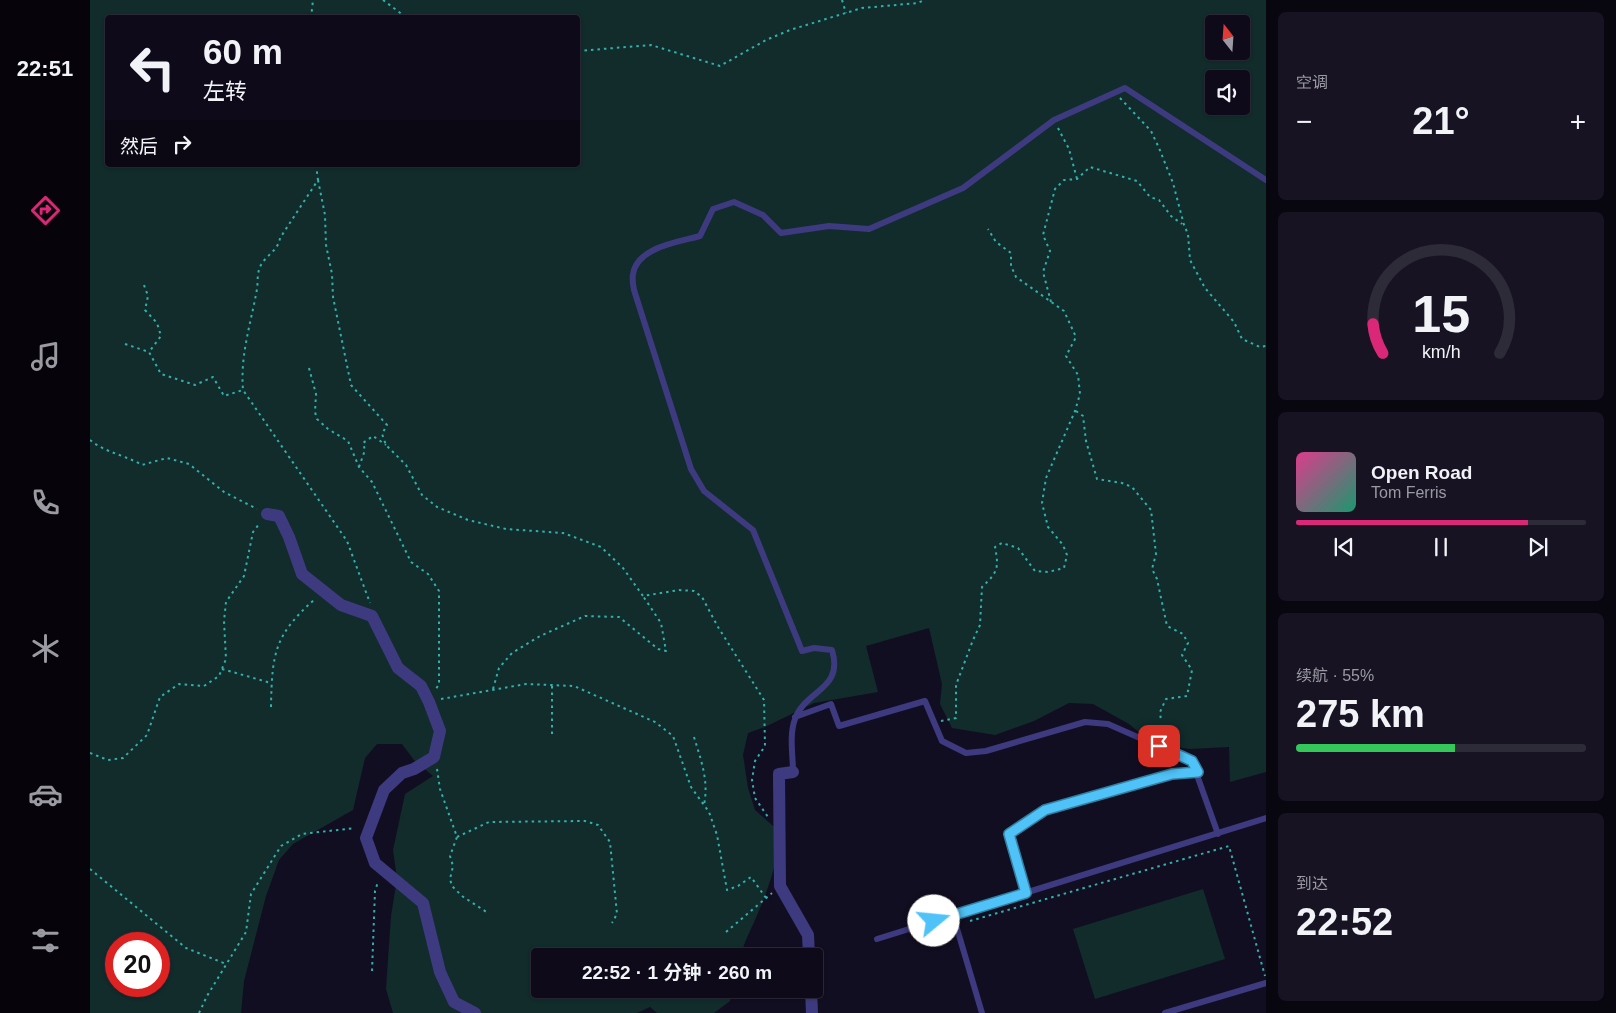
<!DOCTYPE html>
<html lang="zh">
<head>
<meta charset="utf-8">
<style>
  :root { --surface:#0e0a1a; --page:#171323; --text:#f1f3f6; --muted:#9b9aa2; --line:#2e2b39; --accent:#db2777 }
  body { margin:0; font-family:Helvetica,"Noto Sans SC",sans-serif; background:var(--page); color:var(--text); height:100vh; display:flex; flex-direction:column; font-size:19px; white-space:nowrap }
  * { box-sizing:border-box; margin:0 }
  p { font-size:16px; color:var(--muted) }
  .icon { flex:none; width:28px; height:28px; fill:none; stroke:currentColor; stroke-width:2; stroke-linecap:round; stroke-linejoin:round }
  .map { position:relative; flex:1; overflow:hidden }
  .sheet { display:flex; flex-direction:column; gap:12px; padding:12px; background:#08060e; width:350px }
  .sheet>* { flex:none }
  .hud { position:absolute; left:15px; top:15px; width:475px; height:152px; border-radius:5px; box-shadow:0 1px 4px #0004,0 0 0 1px var(--line); background:#0e0a1a; color:var(--text); overflow:hidden }
  .needle { width:32px; rotate:343deg }
  .fabs { position:absolute; left:1115px; top:15px; display:grid; gap:10px }
  .fabs a { display:grid; place-items:center; width:45px; height:45px; border-radius:5px; background:var(--surface); box-shadow:0 1px 4px #0004,0 0 0 1px var(--line); font-size:25px }
  .speed { position:absolute; left:15px; top:932px; display:flex; gap:10px; font-size:25px; font-weight:700; text-align:center }
  .speed>* { display:grid; place-content:center; width:65px; height:65px; border-radius:50%; background:var(--surface); box-shadow:0 1px 4px #0004,0 0 0 1px var(--line); line-height:1 }
  .speed .limit { border:8px solid #d22; background:#fff; color:#111 }
  .pin { position:absolute; display:grid; place-items:center; width:42px; height:42px; color:#fff; margin:-21px; border-radius:10px; box-shadow:0 2px 8px #0006 }
  .me { position:absolute; width:55px; margin:-28px; rotate:73deg; stroke-linejoin:round; filter:drop-shadow(0 0 4px #0008) }
  .turn { display:flex; align-items:center; gap:18px; height:105px; padding:0 15px; font-size:22px }
  .turn .icon { width:65px; height:65px; stroke-width:2.5 }
  .turn b { display:block; font-size:35px; line-height:42px }
  .then { display:flex; align-items:center; height:48px; padding:0 15px; background:#0003; gap:10px; font-size:19px }
  .big { font-size:38px; font-weight:700; line-height:1.1 }
  .sheet .card { flex:1; display:flex; flex-direction:column; justify-content:center; gap:8px; min-width:0; padding:0 18px; border-radius:8px; background:var(--page) }
  .sheet .dial { align-items:center; gap:0 }
  .dial svg { height:130px; overflow:visible; fill:none; stroke:var(--line); stroke-width:7; stroke-linecap:round; text-anchor:middle }
  .dial text { fill:var(--text); stroke:none }
  .song { display:flex; align-items:center; gap:15px }
  .cover { width:60px; height:60px; border-radius:8px; background:linear-gradient(135deg,hsl(330 70% 55%),hsl(160 70% 35%)) }
  .played { height:5px; border-radius:2px; background:linear-gradient(90deg,var(--accent) 80%,var(--line) 80%) }
  .keys { display:flex; justify-content:space-around; direction:ltr }
  .heat { display:flex; justify-content:space-between; align-items:center; font-size:28px; direction:ltr }
  .charge { height:8px; border-radius:4px; background:linear-gradient(90deg,#34c759 55%,var(--line) 0) }
  .trip { position:absolute; left:441px; top:948px; width:292px; height:50px; border-radius:5px; background:var(--surface); box-shadow:0 1px 4px #0004,0 0 0 1px var(--line); font-weight:700; line-height:50px; text-align:center }
  main { display:flex; flex:1; min-height:0 }
  .tabs { display:flex; flex-direction:column; width:90px; justify-content:space-around; align-items:center; background:#06040a; color:var(--muted) }
  .tabs .icon { width:35px; height:35px }
  .tabs .active { color:var(--accent) }
  .tabs b { font-size:22px; color:var(--text) }
  .map>svg:first-child { display:block }
  .green { fill:#112c2b; fill-rule:evenodd }
  .lines { fill:none; stroke-linecap:round; stroke-linejoin:round }
  .path { stroke:#30b1ad; stroke-width:2; stroke-dasharray:2.5 4; stroke-linecap:butt }
  .lane { stroke:#3e3a80; stroke-width:6 }
  .street { stroke:#3e3a80; stroke-width:12 }
  .route-casing { stroke:#337fa1; stroke-width:12 }
  .route { stroke:#4fc3f7; stroke-width:9 }
</style>
</head>
<body>
<main>
<nav class="tabs">
<b>22:51</b>
<svg class="icon active" aria-label="directions" viewBox="0 0 24 24"><path d="M12 3l9 9-9 9-9-9zM9 14v-3h6M13 9l2 2-2 2"/></svg>
<svg class="icon" aria-label="music" viewBox="0 0 24 24"><path d="M9 18V5l10-2v13"/><circle cx="6" cy="18" r="3"/><circle cx="16" cy="16" r="3"/></svg>
<svg class="icon" aria-label="phone" viewBox="0 0 24 24"><path d="M5 4h4l2 5-3 2q2 4 5 5l2-3 5 2v4C11 20 4 13 5 4z"/></svg>
<svg class="icon" aria-label="climate" viewBox="0 0 24 24"><path d="M12 3v18M4 7l16 10M4 17L20 7"/></svg>
<svg class="icon" aria-label="car" viewBox="0 0 24 24"><path d="M5 17H2v-5l4-1 3-4h7l3 4 3 1v5h-3M9 17h6M6 11h13"/><circle cx="7" cy="17" r="2"/><circle cx="17" cy="17" r="2"/></svg>
<svg class="icon" aria-label="filters" viewBox="0 0 24 24"><path d="M4 7h16M4 17h16"/><circle cx="9" cy="7" r="2"/><circle cx="15" cy="17" r="2"/></svg>
</nav>
<div class="map">
<svg width="1176" height="1013" viewBox="0 0 1176 1013">
  <rect width="100%" height="100%" fill="#120e22"/>
  <!-- green -->
  <path class="green" d="M0 0H1176V772L1140 782 1139 747 1100 749 1063 744 1039 724 1003 704 979 703 944 721 905 735 862 728 850 704 852 684 839 628 776 646 788 692 724 703 675 727 658 733 653 755 658 788 665 810 690 832C688 861 679 887 668 913 662 928 654 941 651 956H450V989H643L640 1001 624 1013H567L560 1007 547 1013H303L296 989 301 916 307 879 303 850 315 794 343 776 324 760 312 744H287L275 758 263 810 203 844 189 860 176 896 154 981 151 1013H0ZM18 18H488V165H18ZM1124 24H1151V51H1124ZM1124 79H1151V106H1124ZM26 944H69V986H26Z
    M1113 889 1135 959 1005 999 983 929Z"/>
  <g class="lines">
    <!-- path -->
    <path class="path" d="M293 0 317 18
      M752 0 756 13
      M221 18 223 0
      M488 51 561 45 630 66 676 40 700 30 772 8 828 3 834 0
      M1030 98 1061 131 1069 148 1083 183 1094 225 1098 234 1100 260 1115 288 1144 322 1152 339 1170 347 1176 346
      M968 128 979 149 987 179
      M226 165 228 180 190 238C188 252 172 257 169 270 167 276 168 283 167 289 161 323 150 355 153 390L257 541 280 603
      M228 180 235 215 236 245 242 274 243 297 261 385 297 425 292 434 296 445 316 465 332 495 347 507 378 520 416 529 473 533 511 547 533 568 553 596 589 590 604 591 612 597 628 627 674 700 675 746 665 761 662 780 665 798 678 817
      M54 285 58 296 55 310 67 323 71 336 59 352
      M961 302 953 272 960 251 953 235 965 189 974 180 987 179 1000 167 1047 181 1060 197 1069 200 1081 216 1092 224
      M35 344 59 352 71 374 105 385 123 377 134 396 153 390
      M219 368 226 394 225 412 227 419 238 429 258 441 269 467 282 482 321 562 338 574 349 591V684L346 689
      M986 411 993 416 996 441 1007 479 1032 483 1042 487 1061 510 1066 554 1062 569 1067 579 1077 626 1093 634 1098 643 1092 655 1102 670 1097 696 1076 699 1070 712 1071 721
      M0 440C16 453 35 455 52 465L77 458 99 464 134 492 167 509
      M269 467 275 450 273 443 283 436 296 445
      M132 669 181 683
      M462 686V736
      M403 689 409 668 422 653 450 636 495 616 529 617 568 649 576 651 571 623 553 596
      M351 699 436 684 484 686 565 722 583 736 601 787 619 812 627 835 637 890 648 886 661 877 676 898
      M181 707C182 654 184 635 225 599
      M851 721 866 718V685L883 640 890 625 892 587C908 572 909 568 905 547L912 543 928 548 945 571 958 572 974 568 977 555 973 545 958 527 952 503 956 478 985 411 990 394 988 375 976 356 986 337 974 311 926 277 921 266V253L906 242 898 229
      M604 737C611 760 619 781 614 805
      M0 753 18 760 33 758 57 735 70 697 89 684 114 686 129 676 136 659 134 621 136 602 154 576 163 532 170 523
      M347 769 350 789 367 837 360 856 363 866 360 879 362 886 372 896 398 913
      M367 837 399 822 495 821 508 825 520 842 527 914 522 923
      M0 869 96 948 136 964
      M880 921 1139 846 1175 976
      M636 932 682 893
      M282 971 285 891 288 882
      M109 1013 117 996 156 932 161 894 191 846 212 834 265 828"/>
    <!-- lane -->
    <path class="lane" d="M705 717 741 704 749 726 835 701 852 741 876 753 896 751 995 722 1018 724 1102 761 1128 834
      M703 772C703 756 699 735 705 719 716 689 754 690 742 650L724 648 712 651 663 530 614 491 601 469 544 290C543 285 542 279 543 274 547 247 589 242 610 236L623 209 644 202 673 215 691 233 739 226 779 229 873 188 964 120 1035 88 1176 180
      M936 893 919 834 955 810 1082 774 1108 772
      M863 915 892 1013
      M787 939 1176 818
      M1075 1013 1176 983"/>
    <!-- street -->
    <path class="street" d="M177 514 189 516 199 537 212 574 251 605 282 616 308 668 331 686 339 702 350 731 344 757 324 769 312 773 294 790 276 838 285 863 333 903 350 972 364 1002 385 1013
      M703 772 689 774 690 886 718 935 719 956
      M721 989 722 1013"/>
  </g>
  <g class="lines">
    <defs>
      <path id="route" d="M844 921 936 893 919 834 955 810 1082 774 1108 772 1102 761 1069 746"/>
    </defs>
    <!-- route casing -->
    <use href="#route" class="route-casing"/>
    <!-- route -->
    <use href="#route" class="route"/>
  </g>
</svg>
<div class="fabs">
<a><svg class="needle" viewBox="-14 -14 28 28"><path d="M0-13l5 13h-10z" fill="#e53935"/><path d="M0 13l5-13h-10z" fill="#9b9aa2"/></svg></a>
<a><svg class="icon" aria-label="sound" viewBox="0 0 24 24"><path d="M4 9h4l5-4v14l-5-4H4zM17 9q2 3 0 6"/></svg></a>
</div>
<div class="speed"><div class="limit">20</div></div>
<div class="pin" style="left:1069px;top:746px;background:#d93025"><svg class="icon" aria-label="arrive" viewBox="0 0 24 24"><path d="M6 21V4h12l-3 4 3 4H6"/></svg></div>
<svg class="me" style="left:844px;top:921px" viewBox="-20 -20 40 40"><circle r="19" fill="#fff"/><path d="M0-13L10 11 0 6-10 11z" fill="#4fc3f7"/></svg>
<div class="trip">22:52 · 1 分钟 · 260 m</div>
<div class="hud">
<div class="turn"><svg class="icon" aria-label="left" viewBox="0 0 24 24"><path d="M17 20v-9H6M10 6l-5 5 5 5"/></svg><div><b>60 m</b>左转</div></div>
<div class="then">然后<svg class="icon" aria-label="right" viewBox="0 0 24 24"><path d="M7 20v-9h11M14 6l5 5-5 5"/></svg></div>
</div>
</div>
<section class="sheet">
<div class="card"><p>空调</p>
<div class="heat"><a>−</a><b class="big">21°</b><a>+</a></div>
</div>
<div class="card dial"><svg viewBox="0 0 100 80">
<path d="M14 69A42 42 0 1 1 86 69"/>
<path d="M14 69A42 42 0 0 1 8 51" stroke="#db2777"/>
<text x="50" y="56" font-size="32" font-weight="700">15</text>
<text x="50" y="72" font-size="11">km/h</text>
</svg></div>
<div class="card">
<div class="song"><i class="cover"></i><div><b>Open Road</b><p>Tom Ferris</p></div></div>
<div class="played"></div>
<div class="keys"><svg class="icon" aria-label="previous" viewBox="0 0 24 24"><path d="M18 5L8 12l10 7zM5 5v14"/></svg><svg class="icon" aria-label="pause" viewBox="0 0 24 24"><path d="M8 5v14M16 5v14"/></svg><svg class="icon" aria-label="next" viewBox="0 0 24 24"><path d="M6 5l10 7-10 7zM19 5v14"/></svg></div>
</div>
<div class="card"><p>续航 · 55%</p><b class="big">275 km</b><div class="charge"></div></div>
<div class="card"><p>到达</p><b class="big">22:52</b></div>
</section>
</main>
</body>
</html>
